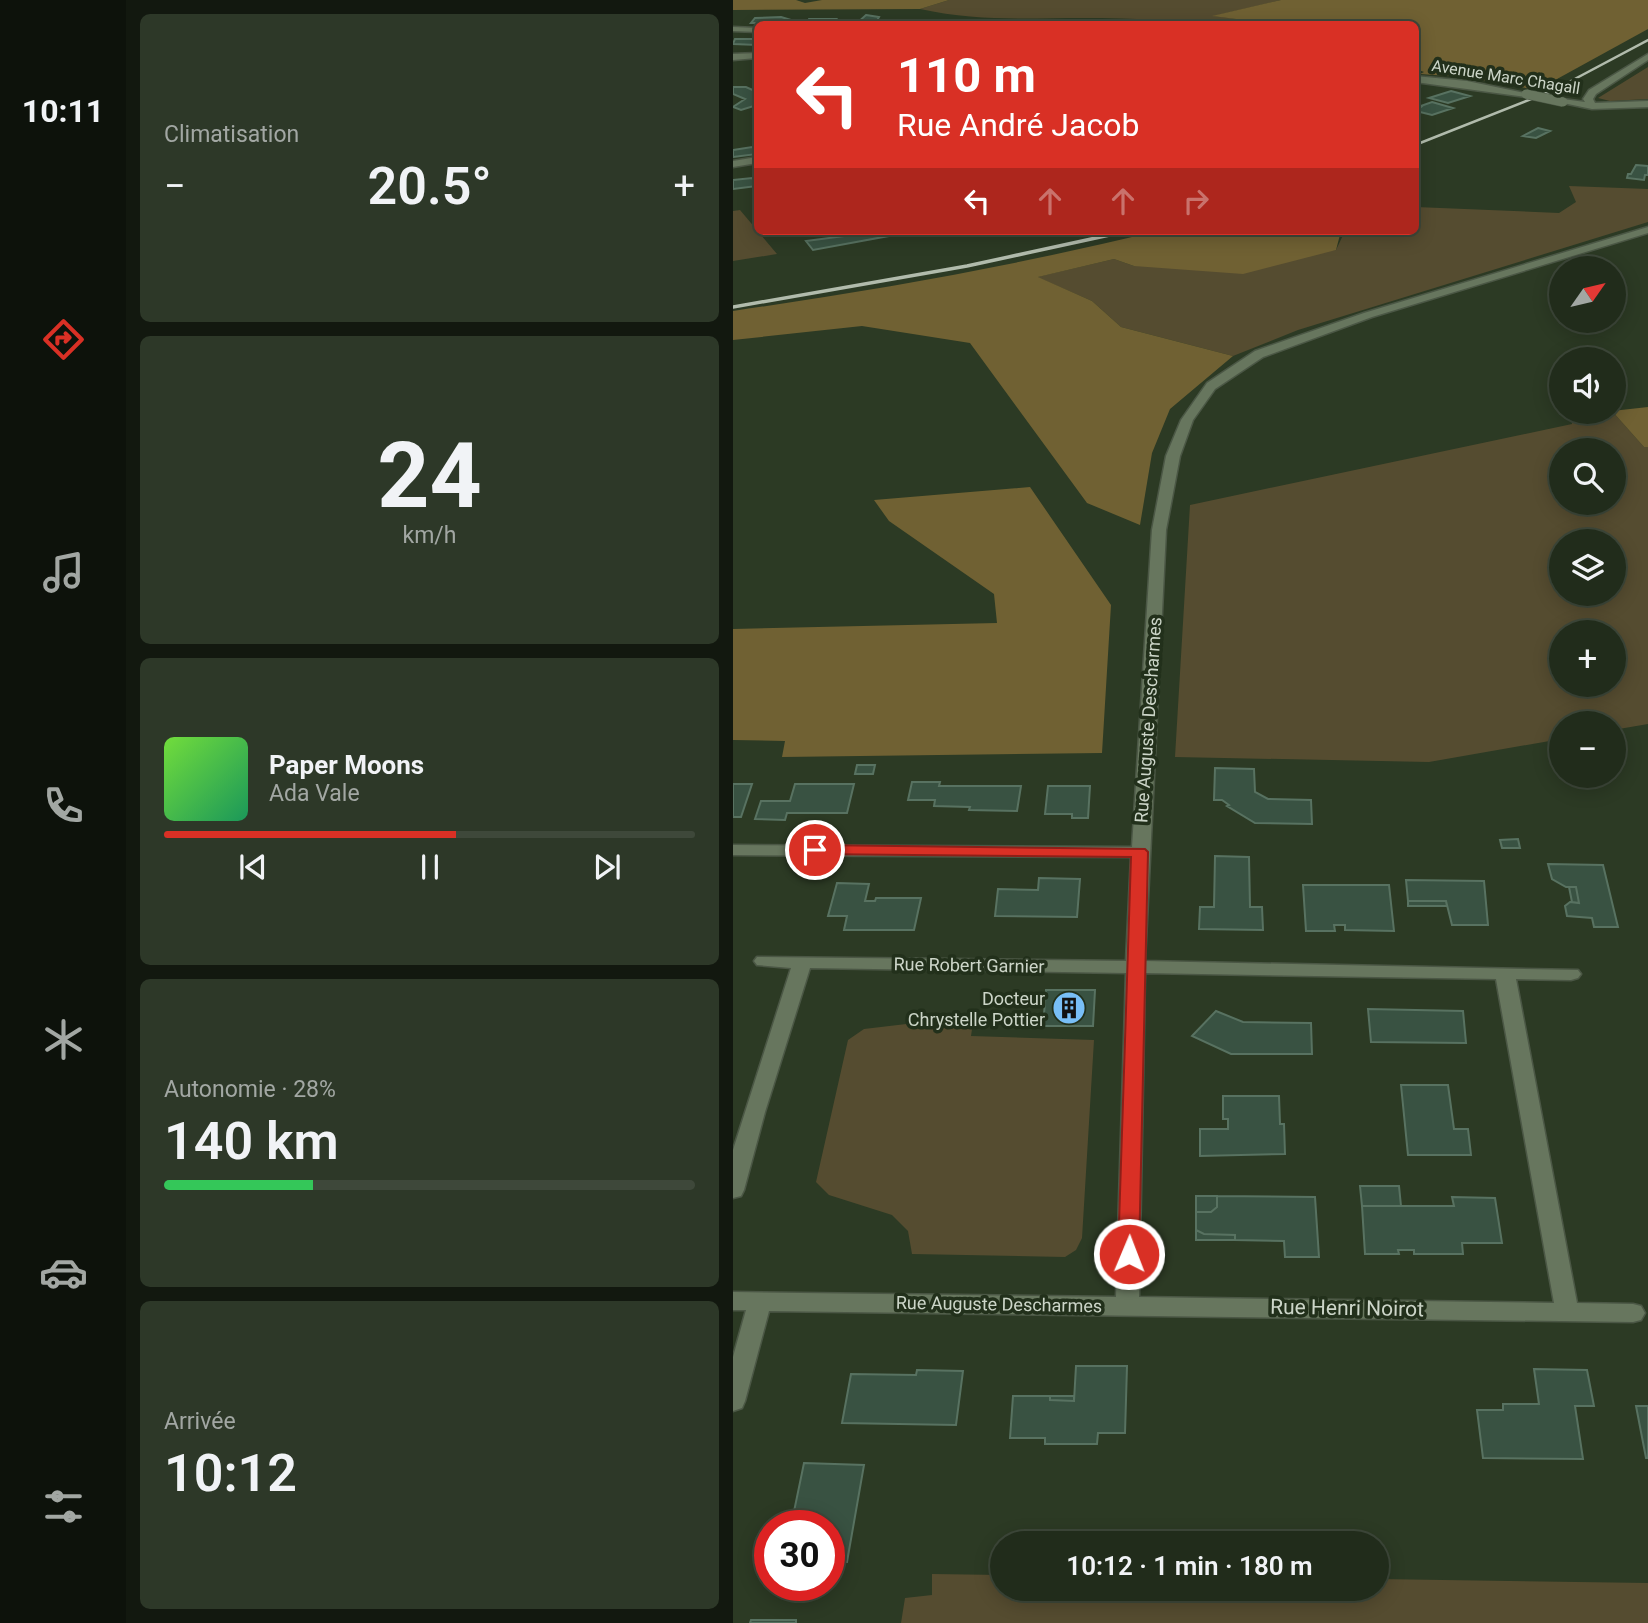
<!DOCTYPE html>
<html lang="fr">
<head>
<meta charset="utf-8">
<style>
  :root { --surface:#212c1b; --page:#2d3828; --text:#f1f3f6; --muted:#a2a7a3; --line:#3e483a; --accent:#d93025 }
  body { margin:0; font-family:Roboto,sans-serif; background:var(--page); color:var(--text); height:100vh; display:flex; flex-direction:column; font-size:26px; white-space:nowrap }
  * { box-sizing:border-box; margin:0 }
  p { font-size:23px; color:var(--muted) }
  .icon { flex:none; width:38px; height:38px; fill:none; stroke:currentColor; stroke-width:2; stroke-linecap:round; stroke-linejoin:round }
  .map { position:relative; flex:1; overflow:hidden }
  .panel { display:flex; flex-direction:column; gap:14px; padding:14px; background:#12180f; width:607px }
  .panel>* { flex:none }
  .top-card { position:absolute; left:21px; top:21px; width:665px; height:214px; border-radius:10px; box-shadow:0 4px 18px #0003,0 0 0 2px var(--line); background:#d93025; color:#fff; overflow:hidden }
  .needle { width:46px; rotate:56deg }
  .controls { position:absolute; left:816px; top:256px; display:grid; gap:14px }
  .controls a { display:grid; place-items:center; width:77px; height:77px; border-radius:50%; background:var(--surface); box-shadow:0 4px 18px #0003,0 0 0 2px var(--line); font-size:35px }
  .speed { position:absolute; left:21px; top:1510px; display:flex; gap:14px; font-size:35px; font-weight:700; text-align:center }
  .speed>* { display:grid; place-content:center; width:91px; height:91px; border-radius:50%; background:var(--surface); box-shadow:0 4px 18px #0003,0 0 0 2px var(--line); line-height:1 }
  .speed .limit { border:10px solid #d22; background:#fff; color:#111 }
  .pin { position:absolute; display:grid; place-items:center; width:60px; height:60px; color:#fff; margin:-30px; border:4px solid #fff; border-radius:50%; box-shadow:0 2px 7px #0007 }
  .me { position:absolute; width:77px; margin:-38px; rotate:1deg; stroke-linejoin:round; filter:drop-shadow(0 0 5px #0008) }
  .turn { display:flex; align-items:center; gap:24px; height:147px; padding:0 28px; font-size:32px }
  .turn .icon { width:91px; height:91px; stroke-width:2.5 }
  .turn b { display:block; font-size:49px; line-height:60px }
  .lanes { display:flex; align-items:center; height:66px; padding:0 28px; background:#0003; justify-content:center; gap:35px; direction:ltr }
  .lanes .off { opacity:.35 }
  .big { font-size:52px; font-weight:600; line-height:1.1 }
  .panel .tile { flex:1; display:flex; flex-direction:column; justify-content:center; gap:10px; min-width:0; padding:0 24px; border-radius:10px; background:var(--page) }
  .panel .dial { align-items:center; gap:0 }
  .dial b { font-size:91px; line-height:1 }
  .song { display:flex; align-items:center; gap:21px }
  .cover { width:84px; height:84px; border-radius:10px; background:linear-gradient(135deg,hsl(100 70% 55%),hsl(150 70% 35%)) }
  .played { height:7px; border-radius:4px; background:linear-gradient(90deg,var(--accent) 55%,var(--line) 55%) }
  .keys { display:flex; justify-content:space-around; direction:ltr }
  .heat { display:flex; justify-content:space-between; align-items:center; font-size:38px; direction:ltr }
  .charge { height:10px; border-radius:5px; background:linear-gradient(90deg,#34c759 28%,var(--line) 0) }
  .trip { position:absolute; left:257px; top:1531px; width:399px; height:70px; border-radius:35px; background:var(--surface); box-shadow:0 4px 18px #0003,0 0 0 2px var(--line); font-weight:600; line-height:70px; text-align:center }
  main { display:flex; flex:1; min-height:0 }
  .menu { display:flex; flex-direction:column; width:126px; justify-content:space-around; align-items:center; background:#0d120b; color:var(--muted) }
  .menu .icon { width:49px; height:49px }
  .menu .on { color:var(--accent) }
  .menu b { font-size:32px; color:var(--text) }
  .map>svg:first-child { display:block }
  .green { fill:#554c30; fill-rule:evenodd }
  .forest { fill:#706133 }
  .building { fill:#395242; stroke:#587261; stroke-width:2 }
  .lines { fill:none; stroke-linecap:round; stroke-linejoin:round }
  .street-casing { stroke:#4b5745; stroke-width:3 }
  .street { fill:#67765e; fill-rule:evenodd }
  .rail-far1 { stroke:#b1bbac; stroke-width:2.5 }
  .rail { stroke:#b1bbac; stroke-width:3.5 }
  .street-bridge-casing { stroke:#4b5745; stroke-width:10; stroke-linecap:butt }
  .street-bridge { stroke:#67765e; stroke-width:9 }
  .route { fill:#d93025; stroke:#8d1f18; stroke-width:2 }
  .labels { text-anchor:middle; dominant-baseline:central; stroke-width:7; stroke-linejoin:round; paint-order:stroke }
  .far-street-label { font-size:16px; fill:#ccd5c8; stroke:#22301b }
  .street-label { font-size:18px; fill:#ccd5c8; stroke:#22301b }
  .poi-label { font-size:18px; fill:#ccd5c8; stroke:#22301b; text-anchor:end }
  .near-street-label { font-size:21px; fill:#ccd5c8; stroke:#22301b }
</style>
</head>
<body>
<main>
<nav class="menu">
<b>10:11</b>
<svg class="icon on" aria-label="directions" viewBox="0 0 24 24"><path d="M12 3l9 9-9 9-9-9zM9 14v-3h6M13 9l2 2-2 2"/></svg>
<svg class="icon" aria-label="music" viewBox="0 0 24 24"><path d="M9 18V5l10-2v13"/><circle cx="6" cy="18" r="3"/><circle cx="16" cy="16" r="3"/></svg>
<svg class="icon" aria-label="phone" viewBox="0 0 24 24"><path d="M5 4h4l2 5-3 2q2 4 5 5l2-3 5 2v4C11 20 4 13 5 4z"/></svg>
<svg class="icon" aria-label="climate" viewBox="0 0 24 24"><path d="M12 3v18M4 7l16 10M4 17L20 7"/></svg>
<svg class="icon" aria-label="car" viewBox="0 0 24 24"><path d="M5 17H2v-5l4-1 3-4h7l3 4 3 1v5h-3M9 17h6M6 11h13"/><circle cx="7" cy="17" r="2"/><circle cx="17" cy="17" r="2"/></svg>
<svg class="icon" aria-label="filters" viewBox="0 0 24 24"><path d="M4 7h16M4 17h16"/><circle cx="9" cy="7" r="2"/><circle cx="15" cy="17" r="2"/></svg>
</nav>
<section class="panel">
<div class="tile"><p>Climatisation</p>
<div class="heat"><a>−</a><b class="big">20.5°</b><a>+</a></div>
</div>
<div class="tile dial"><b>24</b><p>km/h</p></div>
<div class="tile">
<div class="song"><i class="cover"></i><div><b>Paper Moons</b><p>Ada Vale</p></div></div>
<div class="played"></div>
<div class="keys"><svg class="icon" aria-label="previous" viewBox="0 0 24 24"><path d="M18 5L8 12l10 7zM5 5v14"/></svg><svg class="icon" aria-label="pause" viewBox="0 0 24 24"><path d="M8 5v14M16 5v14"/></svg><svg class="icon" aria-label="next" viewBox="0 0 24 24"><path d="M6 5l10 7-10 7zM19 5v14"/></svg></div>
</div>
<div class="tile"><p>Autonomie · 28%</p><b class="big">140 km</b><div class="charge"></div></div>
<div class="tile"><p>Arrivée</p><b class="big">10:12</b></div>
</section>
<div class="map">
<svg width="915" height="1623" viewBox="0 0 915 1623">
  <rect width="100%" height="100%" fill="#2c3a24"/>
  <!-- green -->
  <path class="green" d="M216 0H548L481 16 544 24C485 24 427 19 368 18 304 17 251 23 187 9Z
    M915 67V99L877 101 865 98Z
    M836 186 915 189V222L565 330 500 356 388 327 359 301 304 277 381 259 401 266 603 250 612 231H682L683 207 826 213 843 202Z
    M7 210 44 254 0 261V211Z
    M839 411H879L911 447H915V724L880 730V723H828V739L696 762 442 757 457 505 839 424ZM828 450H880V502H828ZM828 541H880V593H828ZM828 632H880V684H828Z
    M241 1016 238 1036 361 1040 349 1238 343 1250 332 1257 179 1254 175 1231 159 1215 96 1195 83 1182 115 1040 131 1029Z
    M199 1574 269 1575 270 1589H644V1579L915 1583V1623H168L172 1598 199 1595Z"/>
  <!-- forest -->
  <path class="forest" d="M0 0H63L72 3 89 0H216L187 9 0 10Z
    M548 0H915V29L804 90 732 77 687 74 691 72 683 69 682 24H544L479 16Z
    M423 231H608L603 250 510 274 401 266 381 259 305 277 359 301 388 327 500 356 437 409 419 453 407 525 354 503 237 343 129 326 0 340V311C142 290 283 266 423 231Z
    M915 407V447H911L879 411Z
    M297 487 378 605 369 753 49 757 52 741 0 740V629L264 623 261 594 156 521 141 500Z"/>
  <!-- building -->
  <path class="building" d="M133 15 146 17 142 24H123Z
    M48 17 58 20 47 23H18L22 18Z
    M76 19H103L99 24H73Z
    M2 39H24V45L0 44Z
    M0 87H13L24 92V105L8 110 0 107 12 99 0 94Z
    M718 91 737 96 715 103 696 98Z
    M699 102 720 108 699 115 683 111 688 107H685Z
    M805 128 817 131 803 138 790 136Z
    M19 147 24 154 0 157V150Z
    M903 165 915 166V175H912L911 180 894 178 895 174H898Z
    M19 178 24 186 0 189V180Z
    M126 231H157L161 235 80 250 73 241 119 235 128 233Z
    M182 231H242L222 235 219 233 191 236Z
    M124 765H142L140 774H122Z
    M482 768 521 769 522 792 535 799 578 800 579 824 522 823 494 806 496 805 489 800H481Z
    M179 782H207L206 786H288L284 811 236 810 237 807 201 806 202 800H175Z
    M0 784H19L8 817H0Z
    M62 784H121L114 813H54L52 820 22 819 28 801H57Z
    M315 786H357L355 818H339V814H312Z
    M785 839 787 848H769L767 840Z
    M482 856 516 857 517 907H529L530 930 466 929 467 907H481Z
    M815 864 870 865 885 927H861L859 918 834 916 832 906 837 902 846 903 843 887H833L819 879Z
    M306 878 347 879 344 917 262 916 265 889 305 890Z
    M673 880 751 881 755 925H719L713 901H675Z
    M104 883 136 884 132 901H142L143 898H188L181 930H111L114 916H95Z
    M570 885H656L661 931 612 930V925H601L602 931H573Z
    M836 887H843L846 903 839 902Z
    M675 901H713L714 906H675Z
    M313 990H362L360 1026H310Z
    M635 1009 730 1011 733 1043 638 1042Z
    M483 1011 510 1022 578 1023 579 1054H498L459 1036Z
    M668 1085H715L721 1129H735L738 1155H675Z
    M490 1096H546L547 1124H551L552 1154 467 1156V1129H495V1119H490Z
    M627 1186H666L668 1206H629Z
    M463 1196H484V1207L478 1212H463Z
    M484 1196 582 1197 586 1257H552L551 1241 502 1240V1235L471 1234 463 1230V1212H478L484 1207Z
    M719 1197 762 1198 769 1243H729L730 1254H681V1250H665L666 1254H632L629 1206H721Z
    M463 1230 471 1234 502 1235V1240H463Z
    M343 1366H394L392 1433H365L364 1444H312V1438H277L280 1396H317V1400L341 1401Z
    M801 1369 854 1370 861 1406H842L850 1459 750 1458 744 1410H770V1404H806Z
    M184 1370 230 1371 223 1425 109 1423 118 1374 183 1375Z
    M317 1396H341V1401L317 1400Z
    M903 1406H915V1458H913Z
    M71 1463 131 1465 114 1562 96 1561V1526H58Z
    M18 1620H63V1623H17Z"/>
  <g class="lines">
    <defs>
      <path id="street" d="M0 27 24 28V32L0 31Z
        M24 53V58L0 60V54Z
        M915 54V60L863 94 860 99 862 103 915 101V107L859 109 825 102 830 99 852 102 850 99 856 90Z
        M682 76 734 81 797 94 793 97 682 82Z
        M24 157V163L0 167V161Z
        M915 227V233L639 317 530 357 482 389 460 420 447 456 433 530 412 961 845 970 848 974 845 978 838 980 783 979 844 1303 900 1304 908 1306 912 1313 908 1320 900 1322 36 1311 12 1401 9 1408 0 1411V1357L13 1310H0V1292L383 1297 393 973 77 968 32 1112 11 1190 8 1196 0 1198V1150L58 968 24 965 21 961 24 957 393 961 398 857 0 855V845L399 847 419 530 433 456 448 420 474 383 522 351 631 313ZM412 973 763 979 821 1303 406 1297Z"/>
    </defs>
    <!-- street casing -->
    <use href="#street" class="street-casing"/>
    <!-- street -->
    <use href="#street" class="street"/>
    <!-- rail-far1 -->
    <path class="rail-far1" d="M682 145 821 90 915 40"/>
    <!-- rail -->
    <path class="rail" d="M0 307 234 266 395 231"/>
    <defs>
      <path id="street-bridge" d="M793 94 830 102"/>
    </defs>
    <!-- street-bridge casing -->
    <use href="#street-bridge" class="street-bridge-casing"/>
    <!-- street-bridge -->
    <use href="#street-bridge" class="street-bridge"/>
  </g>
  <!-- route -->
  <path class="route" d="M82 845 412 849 415 852 406 1254 403 1259 396 1262 389 1259 385 1254 398 857 76 854 74 850Z"/>
  <!-- icons -->
  <defs>
    <symbol id="building-disc" viewBox="-11 -11 22 22"><circle r="9.5" fill="#78bff7" stroke="#22301b"/><path d="M-4-6H4V6H1V3H-1V6H-4ZM-2.5-4.3h1.7v1.8h-1.7ZM.8-4.3h1.7v1.8H.8ZM-2.5-1h1.7V.8h-1.7ZM.8-1h1.7V.8H.8Z" fill="#111"/></symbol>
  </defs>
  <g fill-rule="evenodd">
    <use href="#building-disc" x="317" y="989" width="38" height="38"/>
  </g>
  <g class="labels">
    <!-- far-street labels -->
    <g class="far-street-label">
      <text transform="translate(773 77) rotate(9)">Avenue Marc Chagall</text>
    </g>
    <!-- street labels -->
    <g class="street-label">
      <text transform="translate(415 720) rotate(-86)">Rue Auguste Descharmes</text>
      <text transform="translate(236 965) rotate(1)">Rue Robert Garnier</text>
      <text transform="translate(266 1304) rotate(1)">Rue Auguste Descharmes</text>
    </g>
    <!-- poi labels -->
    <g class="poi-label">
      <text x="312" y="998">Docteur<tspan x="312" dy="21">Chrystelle Pottier</tspan></text>
    </g>
    <!-- near-street labels -->
    <g class="near-street-label">
      <text transform="translate(614 1308) rotate(1)">Rue Henri Noirot</text>
    </g>
  </g>
</svg>
<div class="controls">
<a><svg class="needle" viewBox="-14 -14 28 28"><path d="M0-13l5 13h-10z" fill="#e53935"/><path d="M0 13l5-13h-10z" fill="#a2a7a3"/></svg></a>
<a><svg class="icon" aria-label="sound" viewBox="0 0 24 24"><path d="M4 9h4l5-4v14l-5-4H4zM17 9q2 3 0 6"/></svg></a>
<a><svg class="icon" aria-label="search" viewBox="0 0 24 24"><circle cx="10" cy="10" r="6"/><path d="M15 15l6 6"/></svg></a>
<a><svg class="icon" aria-label="layers" viewBox="0 0 24 24"><path d="M12 4l9 5-9 5-9-5zM3 14l9 5 9-5"/></svg></a>
<a>+</a>
<a>−</a>
</div>
<div class="speed"><div class="limit">30</div></div>
<div class="pin" style="left:82px;top:850px;background:#d93025"><svg class="icon" aria-label="arrive" viewBox="0 0 24 24"><path d="M6 21V4h12l-3 4 3 4H6"/></svg></div>
<svg class="me" style="left:396px;top:1254px" viewBox="-20 -20 40 40"><circle r="17" fill="#d93025" stroke="#fff" stroke-width="3"/><path d="M0-11L8 9 0 5-8 9z" fill="#fff"/></svg>
<div class="trip">10:12 · 1 min · 180 m</div>
<div class="top-card">
<div class="turn"><svg class="icon" aria-label="left" viewBox="0 0 24 24"><path d="M17 20v-9H6M10 6l-5 5 5 5"/></svg><div><b>110 m</b>Rue André Jacob</div></div>
<div class="lanes"><svg class="icon" aria-label="left" viewBox="0 0 24 24"><path d="M17 20v-9H6M10 6l-5 5 5 5"/></svg><svg class="icon off" aria-label="ahead" viewBox="0 0 24 24"><path d="M12 20V5M6 11l6-6 6 6"/></svg><svg class="icon off" aria-label="ahead" viewBox="0 0 24 24"><path d="M12 20V5M6 11l6-6 6 6"/></svg><svg class="icon off" aria-label="right" viewBox="0 0 24 24"><path d="M7 20v-9h11M14 6l5 5-5 5"/></svg></div>
</div>
</div>
</main>
</body>
</html>
